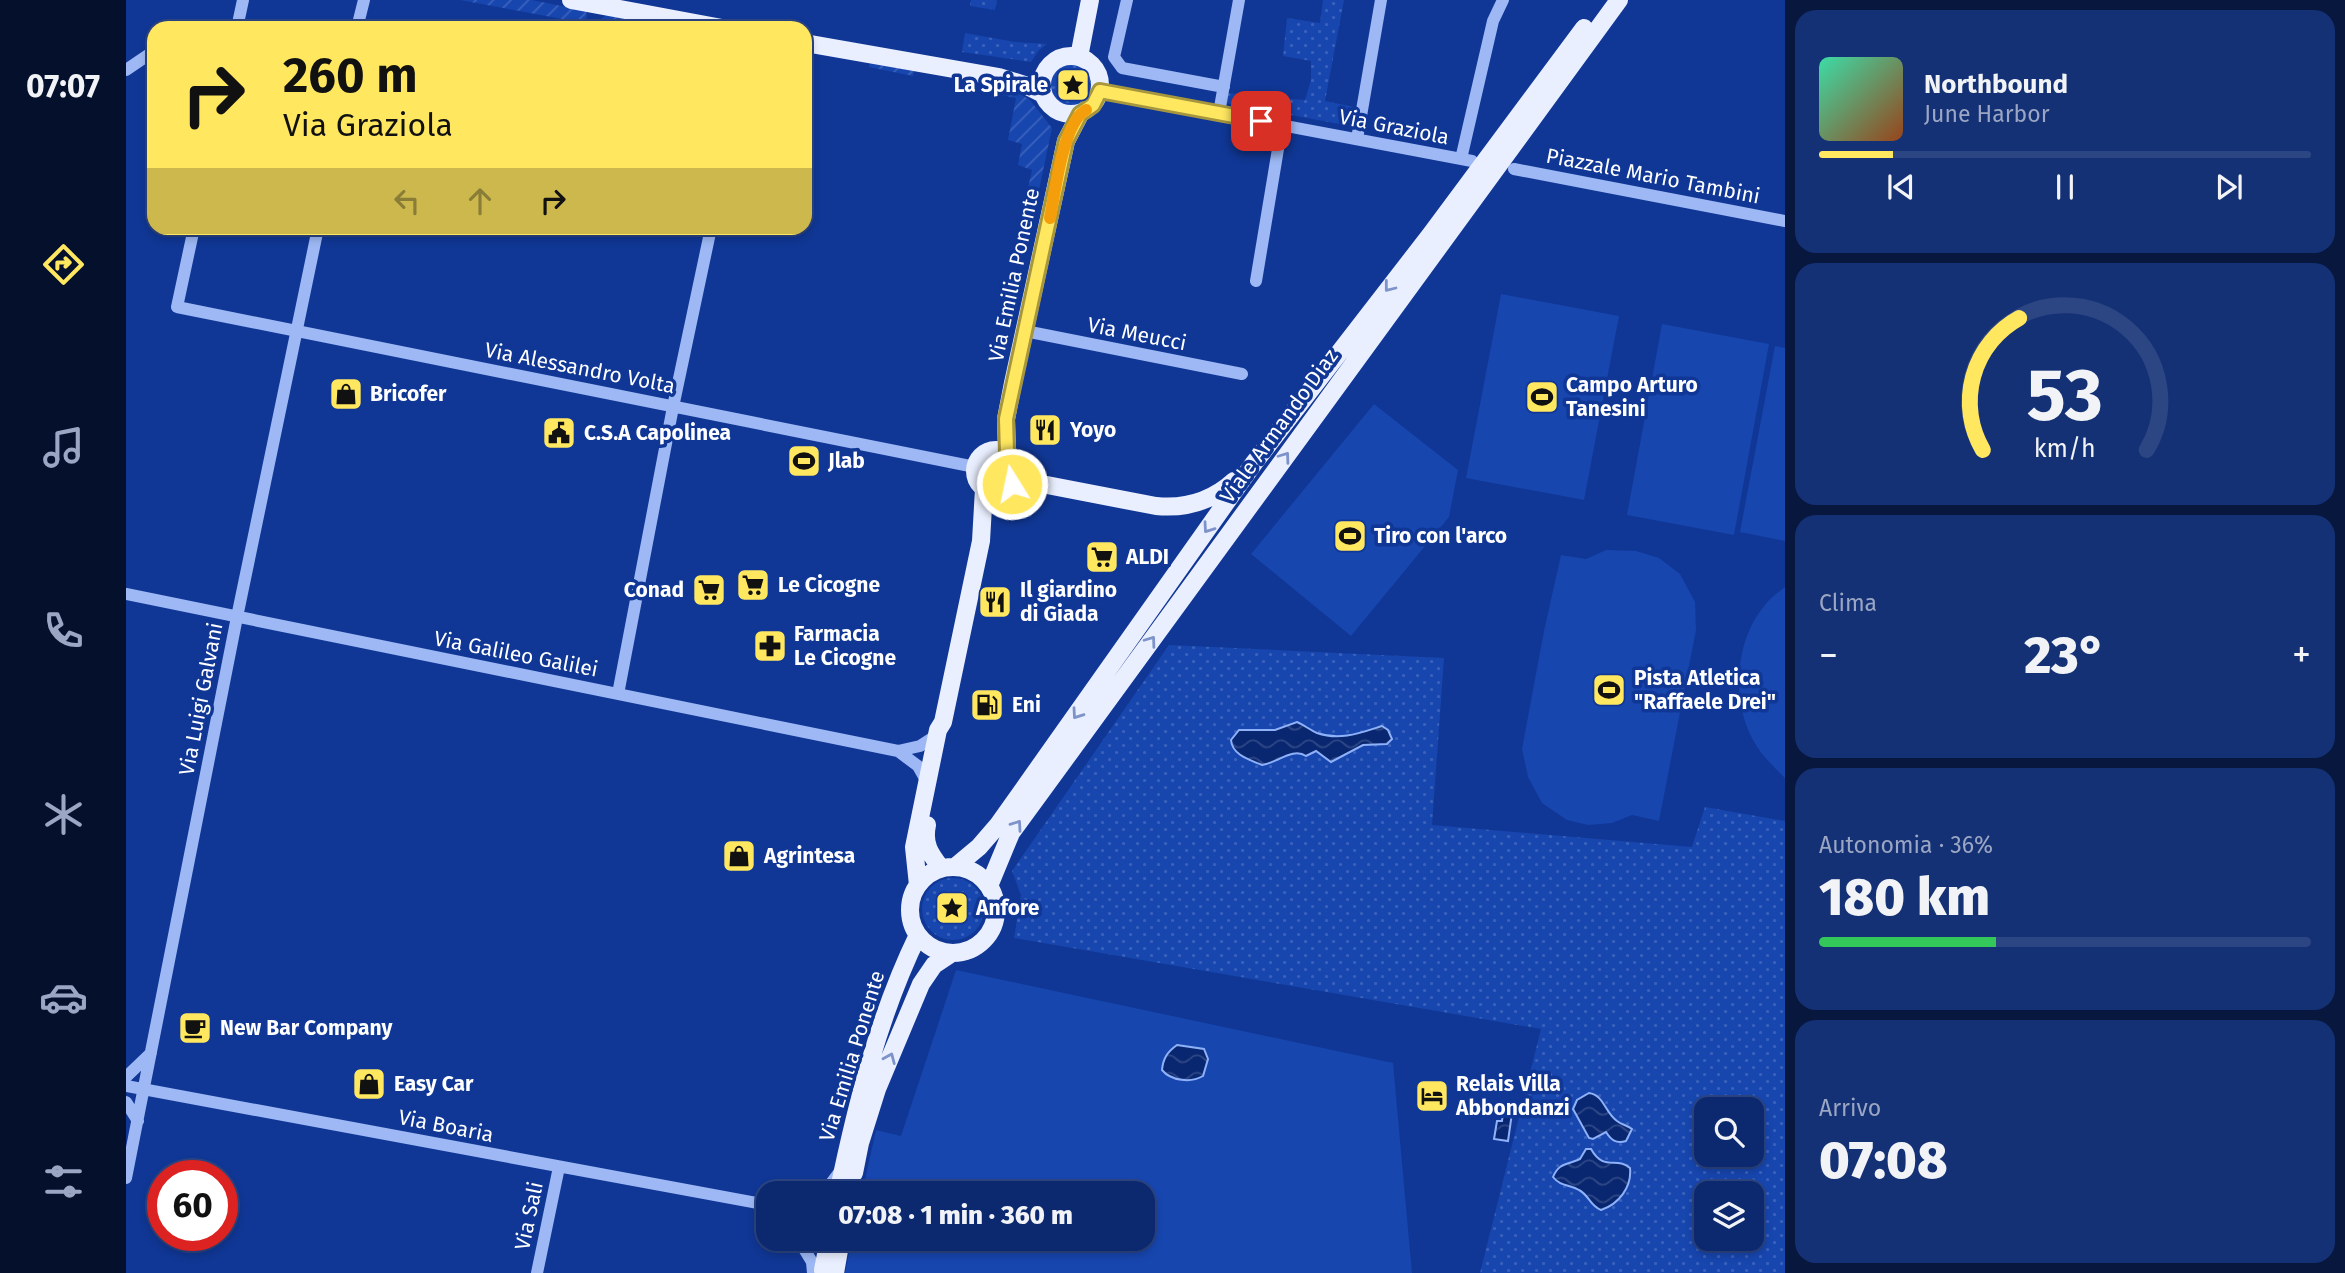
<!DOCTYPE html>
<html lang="it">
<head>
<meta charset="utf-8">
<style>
  :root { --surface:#0c2970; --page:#153175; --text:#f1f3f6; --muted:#9aa6c3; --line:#2c4583; --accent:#ffe760 }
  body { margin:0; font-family:"Fira Sans",sans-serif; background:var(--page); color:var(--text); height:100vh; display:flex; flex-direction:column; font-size:26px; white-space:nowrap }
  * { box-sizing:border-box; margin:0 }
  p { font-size:23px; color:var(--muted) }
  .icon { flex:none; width:38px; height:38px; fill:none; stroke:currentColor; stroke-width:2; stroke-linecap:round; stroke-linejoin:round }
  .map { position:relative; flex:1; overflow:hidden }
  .drawer { display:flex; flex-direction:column; gap:10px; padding:10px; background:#07173e; width:560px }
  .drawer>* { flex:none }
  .banner { position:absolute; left:21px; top:21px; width:665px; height:214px; border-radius:21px; box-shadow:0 4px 10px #0003,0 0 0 2px var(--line); background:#ffe760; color:#111; overflow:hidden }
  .fabs { position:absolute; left:1568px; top:1097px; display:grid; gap:14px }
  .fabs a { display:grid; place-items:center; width:70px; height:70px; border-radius:14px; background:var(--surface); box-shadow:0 4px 10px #0003,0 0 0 2px var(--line); font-size:35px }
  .speed { position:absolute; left:21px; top:1160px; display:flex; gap:14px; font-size:35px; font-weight:700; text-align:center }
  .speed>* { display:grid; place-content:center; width:91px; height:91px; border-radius:50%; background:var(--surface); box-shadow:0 4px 10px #0003,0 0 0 2px var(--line); line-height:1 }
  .speed .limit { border:10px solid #d22; background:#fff; color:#111 }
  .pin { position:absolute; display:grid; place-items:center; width:60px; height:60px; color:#fff; margin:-30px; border-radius:14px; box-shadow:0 4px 10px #0006 }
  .me { position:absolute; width:77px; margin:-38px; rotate:350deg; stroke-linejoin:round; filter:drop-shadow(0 0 5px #0008) }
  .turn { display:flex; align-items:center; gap:24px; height:147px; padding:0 21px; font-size:32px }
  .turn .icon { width:91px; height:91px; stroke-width:2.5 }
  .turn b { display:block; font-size:49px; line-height:60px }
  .lanes { display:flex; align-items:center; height:66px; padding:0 21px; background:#0003; justify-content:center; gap:35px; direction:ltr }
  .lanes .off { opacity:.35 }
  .big { font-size:52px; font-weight:800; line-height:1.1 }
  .drawer .tile { flex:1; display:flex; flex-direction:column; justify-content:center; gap:10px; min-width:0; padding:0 24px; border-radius:21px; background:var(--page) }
  .drawer .dial { align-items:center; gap:0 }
  .dial svg { height:182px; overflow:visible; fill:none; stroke:var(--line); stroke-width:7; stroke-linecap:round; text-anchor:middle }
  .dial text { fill:var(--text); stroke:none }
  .song { display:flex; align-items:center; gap:21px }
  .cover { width:84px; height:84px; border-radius:10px; background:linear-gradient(135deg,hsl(160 70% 55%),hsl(20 70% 35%)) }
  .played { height:7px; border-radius:4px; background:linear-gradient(90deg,var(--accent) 15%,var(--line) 15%) }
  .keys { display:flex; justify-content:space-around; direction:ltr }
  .heat { display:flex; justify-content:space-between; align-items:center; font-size:38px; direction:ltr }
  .charge { height:10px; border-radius:5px; background:linear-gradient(90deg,#34c759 36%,var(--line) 0) }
  .trip { position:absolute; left:630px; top:1181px; width:399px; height:70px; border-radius:21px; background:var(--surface); box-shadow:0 4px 10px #0003,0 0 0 2px var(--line); font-weight:800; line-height:70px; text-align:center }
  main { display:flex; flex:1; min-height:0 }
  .tab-bar { display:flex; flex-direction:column; width:126px; justify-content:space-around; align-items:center; background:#05102d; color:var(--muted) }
  .tab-bar .icon { width:49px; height:49px }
  .tab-bar .on { color:var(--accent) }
  .tab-bar b { font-size:32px; color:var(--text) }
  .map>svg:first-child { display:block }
  .grass { fill:url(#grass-dots); fill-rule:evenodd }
  .park { fill:#1746af }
  .garden { fill:url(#garden-furrows) }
  .water { fill:url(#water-waves); stroke:#8fb1f8; stroke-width:2 }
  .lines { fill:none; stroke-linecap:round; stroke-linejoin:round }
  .minor { stroke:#9db8f4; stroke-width:12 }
  .major { stroke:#eaefff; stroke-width:18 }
  .oneway { stroke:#7d93ca }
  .route-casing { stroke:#a6963e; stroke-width:18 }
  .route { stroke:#ffe760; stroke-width:12 }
  .slow { stroke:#f59e0b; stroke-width:12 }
  .labels { text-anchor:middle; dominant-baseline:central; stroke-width:7; stroke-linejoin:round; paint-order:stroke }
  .poi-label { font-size:21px; font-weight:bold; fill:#fff; stroke:#103795; text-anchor:start }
  .street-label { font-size:21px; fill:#fff; stroke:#103795 }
</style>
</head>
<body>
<main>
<nav class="tab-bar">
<b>07:07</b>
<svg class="icon on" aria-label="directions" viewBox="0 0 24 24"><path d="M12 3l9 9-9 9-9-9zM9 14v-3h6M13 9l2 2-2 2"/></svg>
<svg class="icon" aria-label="music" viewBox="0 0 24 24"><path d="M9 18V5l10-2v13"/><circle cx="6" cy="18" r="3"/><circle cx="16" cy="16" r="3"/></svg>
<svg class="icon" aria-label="phone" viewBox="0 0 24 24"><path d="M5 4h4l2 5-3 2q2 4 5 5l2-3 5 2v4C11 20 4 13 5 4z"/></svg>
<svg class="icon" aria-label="climate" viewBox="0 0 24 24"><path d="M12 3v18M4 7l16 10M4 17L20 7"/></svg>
<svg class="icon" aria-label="car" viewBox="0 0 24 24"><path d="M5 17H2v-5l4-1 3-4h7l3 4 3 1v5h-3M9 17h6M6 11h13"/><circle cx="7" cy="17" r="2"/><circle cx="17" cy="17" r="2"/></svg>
<svg class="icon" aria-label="filters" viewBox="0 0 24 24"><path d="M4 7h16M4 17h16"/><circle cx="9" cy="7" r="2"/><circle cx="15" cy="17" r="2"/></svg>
</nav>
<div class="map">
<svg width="1659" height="1273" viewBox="0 0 1659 1273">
  <defs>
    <pattern id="grass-dots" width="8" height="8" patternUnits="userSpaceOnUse" patternTransform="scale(1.75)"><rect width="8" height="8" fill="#1746af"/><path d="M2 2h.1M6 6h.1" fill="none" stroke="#3a62bb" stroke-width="1.8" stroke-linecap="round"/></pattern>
    <pattern id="garden-furrows" width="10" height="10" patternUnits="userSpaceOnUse" patternTransform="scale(1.75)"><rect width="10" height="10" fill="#1746af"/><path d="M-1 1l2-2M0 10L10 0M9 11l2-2" fill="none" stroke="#3a62bb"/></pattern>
    <pattern id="water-waves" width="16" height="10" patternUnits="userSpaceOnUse" patternTransform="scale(1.75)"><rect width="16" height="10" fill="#092770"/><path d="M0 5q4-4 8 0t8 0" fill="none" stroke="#2e4785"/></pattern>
  </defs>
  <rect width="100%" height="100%" fill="#103795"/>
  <!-- grass -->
  <path class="grass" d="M845 0H871L869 10 844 6Z
    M1197 0H1218L1199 101 1228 107 1225 126 1098 103 1100 93 1179 100 1185 80V61L1157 56 1161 18 1194 23Z
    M839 33 889 42 921 44 913 50 905 62 836 52Z
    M923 85a21 21 0 1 1 42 0a21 21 0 1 1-42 0Z
    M858 471a12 12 0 1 1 24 0a12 12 0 1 1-24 0Z
    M1043 645 1318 658 1306 825 1566 847 1579 807 1659 821V1273H1354L1415 1029 888 938 895 895 886 871ZM1580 1110H1626V1155H1580ZM1580 1194H1626V1239H1580Z
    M796 909a31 31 0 1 1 62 0a31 31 0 1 1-62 0Z"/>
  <!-- park -->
  <path class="park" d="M1375 294 1493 316 1458 500 1340 478Z
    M1536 324 1643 344 1608 535 1501 515Z
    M1649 346 1659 348V541L1614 532Z
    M1248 404 1332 470 1323 517 1225 636 1125 554Z
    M1480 550 1510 551 1533 558 1554 574 1569 602 1570 630 1533 821 1506 815 1486 823 1462 825 1441 820 1416 803 1402 777 1396 749 1418 631 1435 555 1460 559Z
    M1659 587V778C1647 766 1635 755 1627 740 1605 700 1609 640 1639 605 1644 598 1652 593 1659 587Z
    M830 970 1267 1063 1286 1273H719L726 1239H1017V1194L736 1193 750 1130 775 1136Z"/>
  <!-- garden -->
  <path class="garden" d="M334 0H406L460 11 461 16 456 28 438 27 436 19Z
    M480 15 545 28H475V19Z
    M744 63 788 71 787 76 743 67Z
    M864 83 888 90 904 100 926 128 910 204 899 201 906 170 892 165 896 144 882 140 890 98 862 92Z"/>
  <!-- water -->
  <path class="water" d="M1171 722C1178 725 1184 730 1191 733 1214 741 1234 733 1256 726L1262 730 1266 739 1261 744 1237 745 1205 762 1190 751 1180 756C1167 747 1151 763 1136 765 1124 760 1106 755 1105 740L1113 730H1149Z
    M1051 1045 1078 1049 1082 1059 1077 1076C1065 1083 1045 1081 1036 1070 1037 1059 1041 1052 1051 1045Z
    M1463 1093C1478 1095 1479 1113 1491 1121 1496 1125 1501 1125 1506 1129L1500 1141C1490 1144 1485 1140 1480 1132L1467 1139 1463 1138 1447 1109 1451 1100Z
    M1377 1112 1386 1113 1382 1141 1368 1139 1371 1121H1376Z
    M1460 1149H1465C1478 1172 1490 1156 1504 1168 1506 1187 1493 1204 1475 1210 1464 1206 1463 1195 1453 1190 1443 1184 1435 1187 1427 1177 1433 1162 1442 1165 1454 1159Z"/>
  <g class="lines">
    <!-- minor -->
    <path class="minor" d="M1001 0 988 57 996 68 1098 87
      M111 28 117 0
      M231 28 238 0
      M0 70 28 51
      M974 91 1346 161
      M1093 113 1113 0
      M1231 139 1255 0
      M1335 159 1367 21 1377 0
      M1388 169 1659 221
      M68 228 51 307 849 467
      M1130 281 1156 125
      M899 331 1116 374
      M0 594 772 751 792 766 801 782
      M492 694 547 407 585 228
      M772 751 794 746 811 735
      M0 1077 25 1053
      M0 1086 642 1205
      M0 1102 12 1121
      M0 1178 111 617 192 228
      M694 1194 700 1190 715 1170
      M672 1239 686 1262 687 1273
      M411 1273 433 1167"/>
    <!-- major -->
    <path class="major" d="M445 0 596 28
      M679 43 873 77 899 85 917 94
      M916 85a29 29 0 1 1 58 0a29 29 0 1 1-58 0Z
      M953 57 964 0
      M849 471a21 21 0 1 1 42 0a21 21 0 1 1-42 0Z
      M881 453 880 419 887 383 940 141 954 114
      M886 484 921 485 1030 506C1060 509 1086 501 1108 481
      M801 825C797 844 804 854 815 868
      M829 867 853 847 872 825 1128 463 1305 234 1458 28
      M784 910a43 43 0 1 1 86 0a43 43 0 1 1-86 0Z
      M792 885 788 847 812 730 817 722 855 541 858 489
      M863 886 885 833 1493 0
      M728 1173 734 1143 751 1089 795 984 808 965 826 953
      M712 1194C730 1106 753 1015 792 935
      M697 1270 703 1239
      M709 1273 715 1239"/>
  </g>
  <!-- one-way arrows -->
  <defs><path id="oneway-chevron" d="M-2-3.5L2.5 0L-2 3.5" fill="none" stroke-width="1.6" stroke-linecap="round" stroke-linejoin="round" transform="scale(1.75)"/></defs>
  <g class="oneway">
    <use href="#oneway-chevron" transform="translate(1263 287) rotate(128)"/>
    <use href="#oneway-chevron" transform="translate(1159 457) rotate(-54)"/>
    <use href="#oneway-chevron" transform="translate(1082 528) rotate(125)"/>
    <use href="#oneway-chevron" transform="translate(1025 641) rotate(-54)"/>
    <use href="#oneway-chevron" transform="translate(951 714) rotate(125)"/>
    <use href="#oneway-chevron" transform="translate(891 825) rotate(-55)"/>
    <use href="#oneway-chevron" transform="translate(764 1058) rotate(-67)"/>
  </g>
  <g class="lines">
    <defs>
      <path id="route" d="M886 484C893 473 891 462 881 453L880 419 940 141 954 114 967 105 974 91 1135 121"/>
    </defs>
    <!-- route casing -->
    <use href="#route" class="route-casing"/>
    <!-- route -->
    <use href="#route" class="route"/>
    <!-- slow -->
    <path class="slow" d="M924 218C929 192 937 122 960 110"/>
  </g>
  <!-- icons -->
  <defs>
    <symbol id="sight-square" viewBox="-11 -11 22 22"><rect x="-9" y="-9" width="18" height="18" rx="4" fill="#ffe760" stroke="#103795"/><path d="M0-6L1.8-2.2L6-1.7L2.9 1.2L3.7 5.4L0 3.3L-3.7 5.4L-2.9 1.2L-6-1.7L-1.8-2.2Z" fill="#111"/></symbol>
    <symbol id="shop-square" viewBox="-11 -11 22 22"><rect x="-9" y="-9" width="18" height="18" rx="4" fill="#ffe760" stroke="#103795"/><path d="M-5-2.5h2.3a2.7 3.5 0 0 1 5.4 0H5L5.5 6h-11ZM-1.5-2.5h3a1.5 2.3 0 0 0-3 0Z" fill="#111"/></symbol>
    <symbol id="stadium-square" viewBox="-11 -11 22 22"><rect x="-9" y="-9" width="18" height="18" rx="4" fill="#ffe760" stroke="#103795"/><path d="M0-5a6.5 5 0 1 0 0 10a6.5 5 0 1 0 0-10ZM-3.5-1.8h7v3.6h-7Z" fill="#111"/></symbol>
    <symbol id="restaurant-square" viewBox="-11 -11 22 22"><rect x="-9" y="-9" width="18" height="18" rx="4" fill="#ffe760" stroke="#103795"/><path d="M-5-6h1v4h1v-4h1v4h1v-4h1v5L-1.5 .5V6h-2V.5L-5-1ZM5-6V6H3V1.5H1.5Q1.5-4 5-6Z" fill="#111"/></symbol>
    <symbol id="civic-square" viewBox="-11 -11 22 22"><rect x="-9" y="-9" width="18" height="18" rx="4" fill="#ffe760" stroke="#103795"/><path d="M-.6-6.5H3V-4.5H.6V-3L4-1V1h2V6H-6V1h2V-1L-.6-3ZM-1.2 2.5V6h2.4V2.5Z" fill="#111"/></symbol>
    <symbol id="supermarket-square" viewBox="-11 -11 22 22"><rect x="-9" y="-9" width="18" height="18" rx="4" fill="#ffe760" stroke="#103795"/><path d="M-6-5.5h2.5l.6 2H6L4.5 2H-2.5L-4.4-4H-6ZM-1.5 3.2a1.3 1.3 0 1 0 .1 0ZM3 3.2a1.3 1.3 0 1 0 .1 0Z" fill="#111"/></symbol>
    <symbol id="pharmacy-square" viewBox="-11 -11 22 22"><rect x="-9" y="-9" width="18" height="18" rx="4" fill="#ffe760" stroke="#103795"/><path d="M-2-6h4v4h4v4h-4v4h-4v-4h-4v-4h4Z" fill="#111"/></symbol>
    <symbol id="fuel-square" viewBox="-11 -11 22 22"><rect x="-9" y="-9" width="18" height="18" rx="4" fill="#ffe760" stroke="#103795"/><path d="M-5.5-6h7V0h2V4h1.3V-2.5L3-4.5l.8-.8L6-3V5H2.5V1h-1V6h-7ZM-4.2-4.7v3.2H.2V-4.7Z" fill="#111"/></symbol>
    <symbol id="cafe-square" viewBox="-11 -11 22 22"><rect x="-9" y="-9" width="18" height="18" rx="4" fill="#ffe760" stroke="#103795"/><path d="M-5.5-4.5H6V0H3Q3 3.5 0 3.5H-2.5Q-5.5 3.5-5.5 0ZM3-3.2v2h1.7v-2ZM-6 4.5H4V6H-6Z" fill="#111"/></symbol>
    <symbol id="hotel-square" viewBox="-11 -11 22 22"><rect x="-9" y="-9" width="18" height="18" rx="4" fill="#ffe760" stroke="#103795"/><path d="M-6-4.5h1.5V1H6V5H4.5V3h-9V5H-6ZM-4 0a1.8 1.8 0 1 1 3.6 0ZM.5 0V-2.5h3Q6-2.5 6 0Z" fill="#111"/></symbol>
  </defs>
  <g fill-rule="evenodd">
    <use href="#sight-square" x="928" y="66" width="38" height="38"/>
    <use href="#shop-square" x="201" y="375" width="38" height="38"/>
    <use href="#stadium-square" x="1397" y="378" width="38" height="38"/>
    <use href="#restaurant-square" x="900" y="411" width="38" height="38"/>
    <use href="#civic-square" x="414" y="414" width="38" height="38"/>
    <use href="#stadium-square" x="659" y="442" width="38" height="38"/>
    <use href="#stadium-square" x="1205" y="517" width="38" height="38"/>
    <use href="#supermarket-square" x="957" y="538" width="38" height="38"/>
    <use href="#supermarket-square" x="608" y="566" width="38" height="38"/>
    <use href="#supermarket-square" x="564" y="571" width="38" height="38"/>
    <use href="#restaurant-square" x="850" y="583" width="38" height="38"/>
    <use href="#pharmacy-square" x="625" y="627" width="38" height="38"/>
    <use href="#stadium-square" x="1464" y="671" width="38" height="38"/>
    <use href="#fuel-square" x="842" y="686" width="38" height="38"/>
    <use href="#shop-square" x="594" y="837" width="38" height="38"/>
    <use href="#sight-square" x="807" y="889" width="38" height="38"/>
    <use href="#cafe-square" x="50" y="1009" width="38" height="38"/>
    <use href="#shop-square" x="224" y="1065" width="38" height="38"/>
    <use href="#hotel-square" x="1287" y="1077" width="38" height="38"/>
  </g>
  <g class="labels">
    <!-- poi labels -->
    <g class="poi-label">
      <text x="922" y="85" text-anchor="end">La Spirale</text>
      <text x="1440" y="385">Campo Arturo<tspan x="1440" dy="24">Tanesini</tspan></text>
      <text x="244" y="394">Bricofer</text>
      <text x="944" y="430">Yoyo</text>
      <text x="458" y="433">C.S.A Capolinea</text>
      <text x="702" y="461">Jlab</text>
      <text x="1248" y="536">Tiro con l'arco</text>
      <text x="1000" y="557">ALDI</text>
      <text x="652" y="585">Le Cicogne</text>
      <text x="558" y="590" text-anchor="end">Conad</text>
      <text x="894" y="590">Il giardino<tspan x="894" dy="24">di Giada</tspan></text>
      <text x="668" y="634">Farmacia<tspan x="668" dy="24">Le Cicogne</tspan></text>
      <text x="1508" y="678">Pista Atletica<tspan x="1508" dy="24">"Raffaele Drei"</tspan></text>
      <text x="886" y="705">Eni</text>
      <text x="638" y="856">Agrintesa</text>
      <text x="850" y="908">Anfore</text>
      <text x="94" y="1028">New Bar Company</text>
      <text x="268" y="1084">Easy Car</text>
      <text x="1330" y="1084">Relais Villa<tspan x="1330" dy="24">Abbondanzi</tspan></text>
    </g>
    <!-- street labels -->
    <g class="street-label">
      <text transform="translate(1268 127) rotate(11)">Via Graziola</text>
      <text transform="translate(1527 176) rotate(11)">Piazzale Mario Tambini</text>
      <text transform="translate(888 275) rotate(-78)">Via Emilia Ponente</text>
      <text transform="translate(1011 334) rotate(11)">Via Meucci</text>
      <text transform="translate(454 368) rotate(11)">Via Alessandro Volta</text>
      <text transform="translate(1153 426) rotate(-54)">Viale Armando Diaz</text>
      <text transform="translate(390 654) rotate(11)">Via Galileo Galilei</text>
      <text transform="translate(75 699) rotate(-79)">Via Luigi Galvani</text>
      <text transform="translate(726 1056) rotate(-73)">Via Emilia Ponente</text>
      <text transform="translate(320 1126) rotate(11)">Via Boaria</text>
      <text transform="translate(403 1216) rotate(-78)">Via Sali</text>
    </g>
  </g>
</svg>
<div class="fabs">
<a><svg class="icon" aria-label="search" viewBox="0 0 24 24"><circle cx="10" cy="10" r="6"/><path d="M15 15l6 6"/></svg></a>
<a><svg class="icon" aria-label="layers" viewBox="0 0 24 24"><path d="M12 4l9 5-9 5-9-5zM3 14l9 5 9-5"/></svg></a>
</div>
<div class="speed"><div class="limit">60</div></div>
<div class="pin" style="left:1135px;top:121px;background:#d93025"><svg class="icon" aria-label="arrive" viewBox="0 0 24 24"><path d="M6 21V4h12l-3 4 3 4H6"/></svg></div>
<svg class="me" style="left:886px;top:484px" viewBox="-20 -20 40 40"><circle r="17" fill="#ffe760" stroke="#fff" stroke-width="3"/><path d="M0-11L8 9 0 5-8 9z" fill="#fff"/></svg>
<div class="trip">07:08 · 1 min · 360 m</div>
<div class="banner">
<div class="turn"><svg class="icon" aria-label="right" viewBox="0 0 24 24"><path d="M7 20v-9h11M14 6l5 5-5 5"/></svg><div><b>260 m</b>Via Graziola</div></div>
<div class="lanes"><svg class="icon off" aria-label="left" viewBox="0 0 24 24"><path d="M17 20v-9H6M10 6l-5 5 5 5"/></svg><svg class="icon off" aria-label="ahead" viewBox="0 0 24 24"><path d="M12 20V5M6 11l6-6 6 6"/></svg><svg class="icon" aria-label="right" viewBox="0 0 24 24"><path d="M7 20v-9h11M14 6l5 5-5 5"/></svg></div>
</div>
</div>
<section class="drawer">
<div class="tile">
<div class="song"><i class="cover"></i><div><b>Northbound</b><p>June Harbor</p></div></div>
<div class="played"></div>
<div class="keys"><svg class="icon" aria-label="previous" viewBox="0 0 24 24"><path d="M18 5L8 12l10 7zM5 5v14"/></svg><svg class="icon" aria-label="pause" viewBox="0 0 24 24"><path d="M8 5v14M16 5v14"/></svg><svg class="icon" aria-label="next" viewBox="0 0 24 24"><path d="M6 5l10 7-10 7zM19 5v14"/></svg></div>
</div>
<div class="tile dial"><svg viewBox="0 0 100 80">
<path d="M14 69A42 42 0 1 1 86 69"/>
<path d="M14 69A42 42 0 0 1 30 11" stroke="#ffe760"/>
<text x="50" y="56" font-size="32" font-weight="700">53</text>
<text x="50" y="72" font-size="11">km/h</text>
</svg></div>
<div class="tile"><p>Clima</p>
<div class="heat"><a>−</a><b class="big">23°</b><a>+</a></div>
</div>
<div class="tile"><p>Autonomia · 36%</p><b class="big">180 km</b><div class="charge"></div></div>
<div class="tile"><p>Arrivo</p><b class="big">07:08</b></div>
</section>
</main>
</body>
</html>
